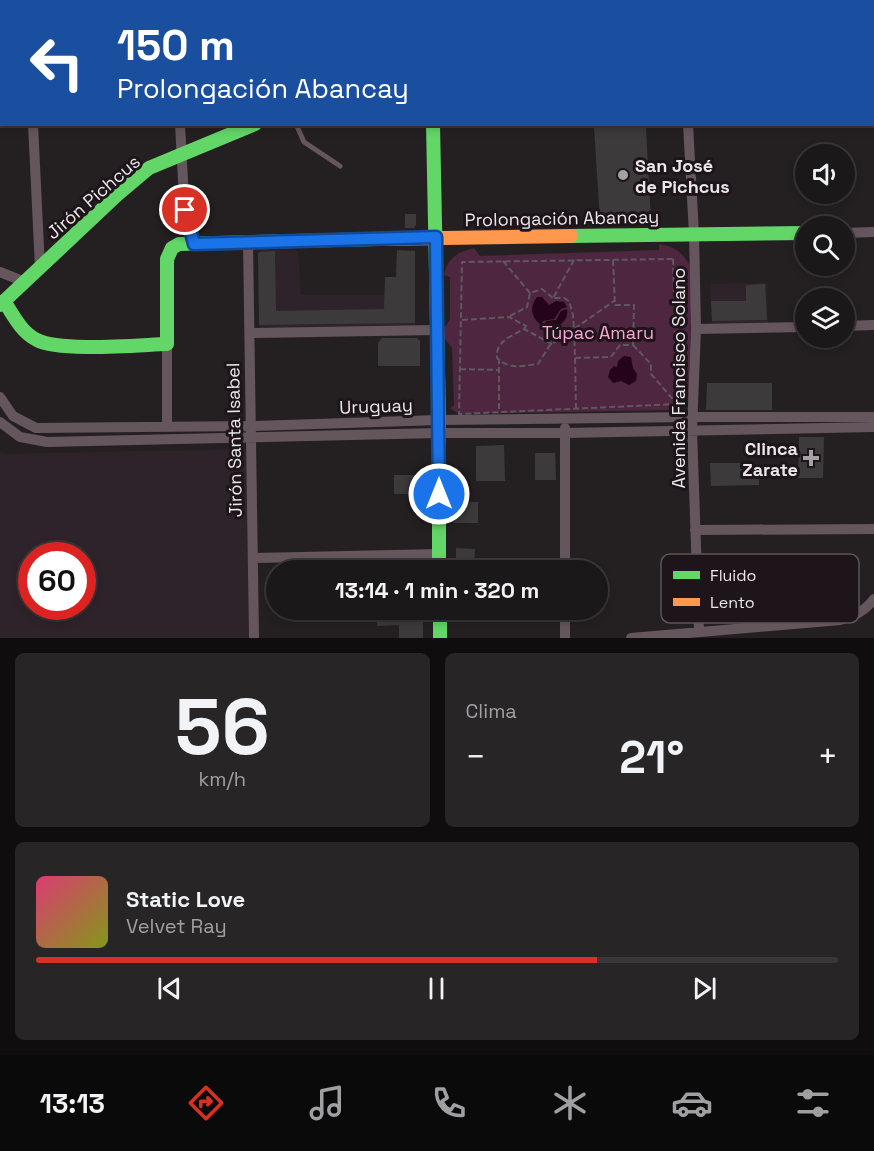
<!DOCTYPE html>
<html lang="es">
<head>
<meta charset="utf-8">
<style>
  :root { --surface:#1b181a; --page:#282527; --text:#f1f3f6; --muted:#a0a0a2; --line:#393739; --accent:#d93025 }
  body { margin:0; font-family:"Space Grotesk",sans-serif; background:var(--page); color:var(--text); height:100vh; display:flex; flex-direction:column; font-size:22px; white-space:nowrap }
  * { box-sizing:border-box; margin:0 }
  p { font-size:20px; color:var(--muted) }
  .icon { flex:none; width:33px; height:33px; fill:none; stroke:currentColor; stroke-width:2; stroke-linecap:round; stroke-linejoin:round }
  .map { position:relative; height:638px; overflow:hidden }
  .details { display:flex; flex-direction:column; gap:15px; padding:15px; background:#0f0d0e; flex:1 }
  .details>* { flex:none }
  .guide { position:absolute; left:0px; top:0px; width:874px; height:126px; box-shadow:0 3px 9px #0003,0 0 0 2px var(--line); background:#1a4fa0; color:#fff; overflow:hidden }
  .controls { position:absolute; left:795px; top:144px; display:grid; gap:12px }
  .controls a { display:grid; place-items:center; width:60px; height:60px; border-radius:50%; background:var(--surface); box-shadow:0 3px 9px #0003,0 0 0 2px var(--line); font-size:30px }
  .speed { position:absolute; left:18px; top:542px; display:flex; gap:12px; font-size:30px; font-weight:700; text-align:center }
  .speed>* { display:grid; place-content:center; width:78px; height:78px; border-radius:50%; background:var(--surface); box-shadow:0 3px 9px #0003,0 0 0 2px var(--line); line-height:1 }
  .speed .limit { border:9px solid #d22; background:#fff; color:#111 }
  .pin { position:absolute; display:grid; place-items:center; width:51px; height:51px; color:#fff; margin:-26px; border:3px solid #fff; border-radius:50%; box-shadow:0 2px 6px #0007 }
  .me { position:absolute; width:66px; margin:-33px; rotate:0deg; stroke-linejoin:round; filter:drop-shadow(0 0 4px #0008) }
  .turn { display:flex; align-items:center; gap:21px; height:126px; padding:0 18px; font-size:27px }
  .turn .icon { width:78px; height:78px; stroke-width:2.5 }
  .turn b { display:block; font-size:42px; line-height:51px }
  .big { font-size:45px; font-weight:800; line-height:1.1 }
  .details .widget { flex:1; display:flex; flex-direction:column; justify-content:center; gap:9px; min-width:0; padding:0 21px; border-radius:9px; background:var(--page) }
  .details .dial { align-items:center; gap:0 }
  .dial b { font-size:78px; line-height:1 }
  .song { display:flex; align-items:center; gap:18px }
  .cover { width:72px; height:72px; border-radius:9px; background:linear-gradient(135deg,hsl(340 70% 55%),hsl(70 70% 35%)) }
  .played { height:6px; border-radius:3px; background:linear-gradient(90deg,var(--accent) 70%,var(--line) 70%) }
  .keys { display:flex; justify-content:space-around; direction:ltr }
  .heat { display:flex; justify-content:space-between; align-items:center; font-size:33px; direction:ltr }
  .details .tiles { flex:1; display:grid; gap:15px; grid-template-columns:1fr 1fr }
  .widget:last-child { grid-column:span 2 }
  .trip { position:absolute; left:266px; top:560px; width:342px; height:60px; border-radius:30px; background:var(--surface); box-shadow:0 3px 9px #0003,0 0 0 2px var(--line); font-weight:800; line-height:60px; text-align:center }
  .menu { display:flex; height:96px; justify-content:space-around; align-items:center; background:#0b0a0a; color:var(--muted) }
  .menu .icon { width:42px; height:42px }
  .menu .active { color:var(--accent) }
  .menu b { font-size:27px; color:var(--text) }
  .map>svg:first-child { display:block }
  .built { fill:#2e232a; fill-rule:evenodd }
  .green { fill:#4e263f }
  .water { fill:#25041b }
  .building { fill:#3d3a3c }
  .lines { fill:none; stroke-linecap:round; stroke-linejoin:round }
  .path { stroke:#61575e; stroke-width:2; stroke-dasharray:6 3; stroke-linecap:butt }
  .lane { stroke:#65565e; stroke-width:5 }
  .street { stroke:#65565e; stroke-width:10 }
  .fast { stroke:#63d668; stroke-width:14 }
  .slow { stroke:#ff974d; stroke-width:14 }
  .route-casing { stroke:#114b97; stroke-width:15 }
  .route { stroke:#1a73e8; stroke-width:10 }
  .poi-dot { fill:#a5a1a3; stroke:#1d151a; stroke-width:2 }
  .labels { text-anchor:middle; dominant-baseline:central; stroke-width:6; stroke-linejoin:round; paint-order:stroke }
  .poi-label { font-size:18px; font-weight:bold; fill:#ebe6e9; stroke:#1d151a; text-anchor:start }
  .street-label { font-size:18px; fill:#ebe6e9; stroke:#1d151a }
  .park-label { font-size:18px; fill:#fda6dc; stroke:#1d151a }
  .key { fill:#1d151a; stroke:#5b5458; stroke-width:1.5 }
  .key-label { font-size:16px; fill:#ebe6e9 }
</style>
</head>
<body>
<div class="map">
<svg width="874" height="638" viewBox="0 0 874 638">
  <rect width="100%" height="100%" fill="#242022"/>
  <!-- built -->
  <path class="built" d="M262 249 298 251 301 295H414L415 326 260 329 258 253Z
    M767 283 768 325 712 326 710 284Z
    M246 449 249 638H0V452L5 454ZM32 555H82V606H32Z"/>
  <!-- green -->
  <path class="green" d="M659 244C678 248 682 252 692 269L689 392 680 406 674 410 459 414 450 408 454 405 452 348 445 339V327L450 319V277L444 275C448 257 457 253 474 248L480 256 659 250Z"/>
  <!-- water -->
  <path class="water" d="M537 297H542L549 305 556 301 564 302 567 307 561 309 554 319 543 321 541 325C531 317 529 307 537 297Z
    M567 309C569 321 559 327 548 329L542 326 547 321 556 320 561 311Z
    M624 356 631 357 633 368 637 374 636 381 629 385 621 381 613 383 608 377 610 370 614 366 617 367 618 361Z"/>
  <!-- building -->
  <path class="building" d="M594 128H646L651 221 600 222Z
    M405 214H416V225L414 228H405Z
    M397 250 415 251V323L259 325 258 253 260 252 275 251 276 311 384 309 385 277H396Z
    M765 284 767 320 712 321 711 301H746V285Z
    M382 338H417L420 341V366H378V343Z
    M707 383H772V410H706Z
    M799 437H824L823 478H798Z
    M504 445 505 481H476V446Z
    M535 453H555L556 480H535Z
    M710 463H740V469H759V485L711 486Z
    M394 475H419L420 494H394Z
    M452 502H478V523H453Z
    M456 548 475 549 474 570H456Z
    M377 609H423V638H399V625L377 626Z"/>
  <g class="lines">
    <!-- path -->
    <path class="path" d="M673 259 677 404 459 414 462 262Z
      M613 260 615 305H634L633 345H620L611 357 575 358 574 329 614 301
      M503 261 530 293
      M510 316 527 307 530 293 542 289 553 298
      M462 320 509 317 526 326 524 329
      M552 344 524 329C512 336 495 341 497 358 510 370 522 366 538 364L550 345 552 344 574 329 573 315 569 301 564 298H553L574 260
      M633 345 651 364V374L677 404
      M575 358 576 409
      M460 369 499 370
      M499 409V361"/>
    <!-- lane -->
    <path class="lane" d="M85 2V0
      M296 124 304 142 340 166"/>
    <!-- street -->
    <path class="street" d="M28 0V2
      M175 0V2
      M366 0V2
      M580 0 581 2
      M682 0V2
      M650 2 651 0
      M33 124 40 268
      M180 124 184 199 194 244
      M688 124 694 234 696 329 692 430 699 632
      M844 233 874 232
      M248 242 254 638
      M0 272 25 282
      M844 326 874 325
      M696 329 806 327
      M250 333 437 330
      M0 397 13 416 36 428 251 426 439 420 692 417H874
      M0 422 20 437 47 442 439 433H565L874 427
      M167 426V344
      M695 530 874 529
      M253 558 439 554
      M565 570V428
      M565 638V609
      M631 638 840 620C855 616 865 611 874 599"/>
    <!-- fast -->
    <path class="fast" d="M873 46H874
      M873 61H874
      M0 82H2
      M433 124 439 420V570
      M571 236 806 233
      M4 301C13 315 21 332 37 340 59 352 138 345 167 344V259L172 248 179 244 377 239
      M0 305 117 195 149 168 255 124
      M440 609V638"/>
    <!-- slow -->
    <path class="slow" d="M444 2 445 0
      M377 239 571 236"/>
  </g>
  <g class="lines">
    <defs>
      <path id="route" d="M185 210 194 244 436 237 439 494"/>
    </defs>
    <!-- route casing -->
    <use href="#route" class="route-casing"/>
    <!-- route -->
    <use href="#route" class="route"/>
  </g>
  <!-- markers -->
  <g class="poi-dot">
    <circle cx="623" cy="175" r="6"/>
    <path d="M808 449h6v6h6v6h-6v6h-6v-6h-6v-6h6z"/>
  </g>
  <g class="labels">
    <!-- poi labels -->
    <g class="poi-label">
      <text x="635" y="165">San José<tspan x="635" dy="21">de Pichcus</tspan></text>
      <text x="798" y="448" text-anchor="end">Clinca<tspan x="798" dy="21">Zarate</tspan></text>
    </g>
    <!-- street labels -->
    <g class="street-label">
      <text transform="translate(93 197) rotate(-41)">Jirón Pichcus</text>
      <text transform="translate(562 218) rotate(-1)">Prolongación Abancay</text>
      <text transform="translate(678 378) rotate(-90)">Avenida Francisco Solano</text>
      <text transform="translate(376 406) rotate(-2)">Uruguay</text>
      <text transform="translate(234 440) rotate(-91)">Jirón Santa Isabel</text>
    </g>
    <!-- park labels -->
    <g class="park-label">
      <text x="598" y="332">Túpac Amaru</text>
    </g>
  </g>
  <!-- legend -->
  <rect x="661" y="554" width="198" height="69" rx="9" class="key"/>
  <rect x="673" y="571" width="27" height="8" fill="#63d668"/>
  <rect x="673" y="598" width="27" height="8" fill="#ff974d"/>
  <g class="key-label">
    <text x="710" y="581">Fluido</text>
    <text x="710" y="608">Lento</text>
  </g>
</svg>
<div class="controls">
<a><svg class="icon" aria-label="sound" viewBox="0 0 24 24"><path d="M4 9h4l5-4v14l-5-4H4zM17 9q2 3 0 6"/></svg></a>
<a><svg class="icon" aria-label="search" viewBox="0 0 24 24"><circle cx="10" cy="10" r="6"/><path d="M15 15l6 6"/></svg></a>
<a><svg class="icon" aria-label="layers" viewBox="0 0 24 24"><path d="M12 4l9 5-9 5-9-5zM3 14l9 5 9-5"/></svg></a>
</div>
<div class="speed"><div class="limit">60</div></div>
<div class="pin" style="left:185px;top:210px;background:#d93025"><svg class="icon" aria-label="arrive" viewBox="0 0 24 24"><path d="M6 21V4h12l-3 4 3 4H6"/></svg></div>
<svg class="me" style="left:439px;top:494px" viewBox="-20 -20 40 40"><circle r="17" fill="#1a73e8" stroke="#fff" stroke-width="3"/><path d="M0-11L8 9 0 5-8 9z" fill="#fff"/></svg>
<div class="trip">13:14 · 1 min · 320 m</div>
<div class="guide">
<div class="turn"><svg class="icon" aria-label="left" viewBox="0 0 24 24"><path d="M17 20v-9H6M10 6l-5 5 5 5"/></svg><div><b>150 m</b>Prolongación Abancay</div></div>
</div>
</div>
<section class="details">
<div class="tiles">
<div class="widget dial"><b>56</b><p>km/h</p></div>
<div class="widget"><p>Clima</p>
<div class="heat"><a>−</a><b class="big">21°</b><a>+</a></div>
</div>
<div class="widget">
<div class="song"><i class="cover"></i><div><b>Static Love</b><p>Velvet Ray</p></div></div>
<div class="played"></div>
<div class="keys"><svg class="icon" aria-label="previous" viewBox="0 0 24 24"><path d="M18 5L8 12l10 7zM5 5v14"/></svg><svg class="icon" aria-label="pause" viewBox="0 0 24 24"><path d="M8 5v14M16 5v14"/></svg><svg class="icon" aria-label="next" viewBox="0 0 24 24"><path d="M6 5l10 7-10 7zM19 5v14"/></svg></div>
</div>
</div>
</section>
<nav class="menu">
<b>13:13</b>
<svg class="icon active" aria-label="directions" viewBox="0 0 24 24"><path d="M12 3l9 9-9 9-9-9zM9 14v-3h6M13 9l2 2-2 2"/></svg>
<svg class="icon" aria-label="music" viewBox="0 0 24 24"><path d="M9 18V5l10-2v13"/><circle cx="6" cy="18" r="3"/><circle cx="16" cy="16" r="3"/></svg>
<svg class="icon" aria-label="phone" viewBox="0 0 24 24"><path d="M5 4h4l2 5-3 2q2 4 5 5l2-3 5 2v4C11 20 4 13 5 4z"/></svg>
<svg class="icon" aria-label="climate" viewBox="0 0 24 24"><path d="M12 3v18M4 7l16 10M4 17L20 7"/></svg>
<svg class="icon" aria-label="car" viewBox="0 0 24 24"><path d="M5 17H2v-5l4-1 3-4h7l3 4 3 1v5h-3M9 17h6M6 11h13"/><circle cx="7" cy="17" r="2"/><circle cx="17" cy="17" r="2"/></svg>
<svg class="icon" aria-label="filters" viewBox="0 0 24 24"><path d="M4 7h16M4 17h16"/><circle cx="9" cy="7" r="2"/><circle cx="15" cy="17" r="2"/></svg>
</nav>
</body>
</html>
